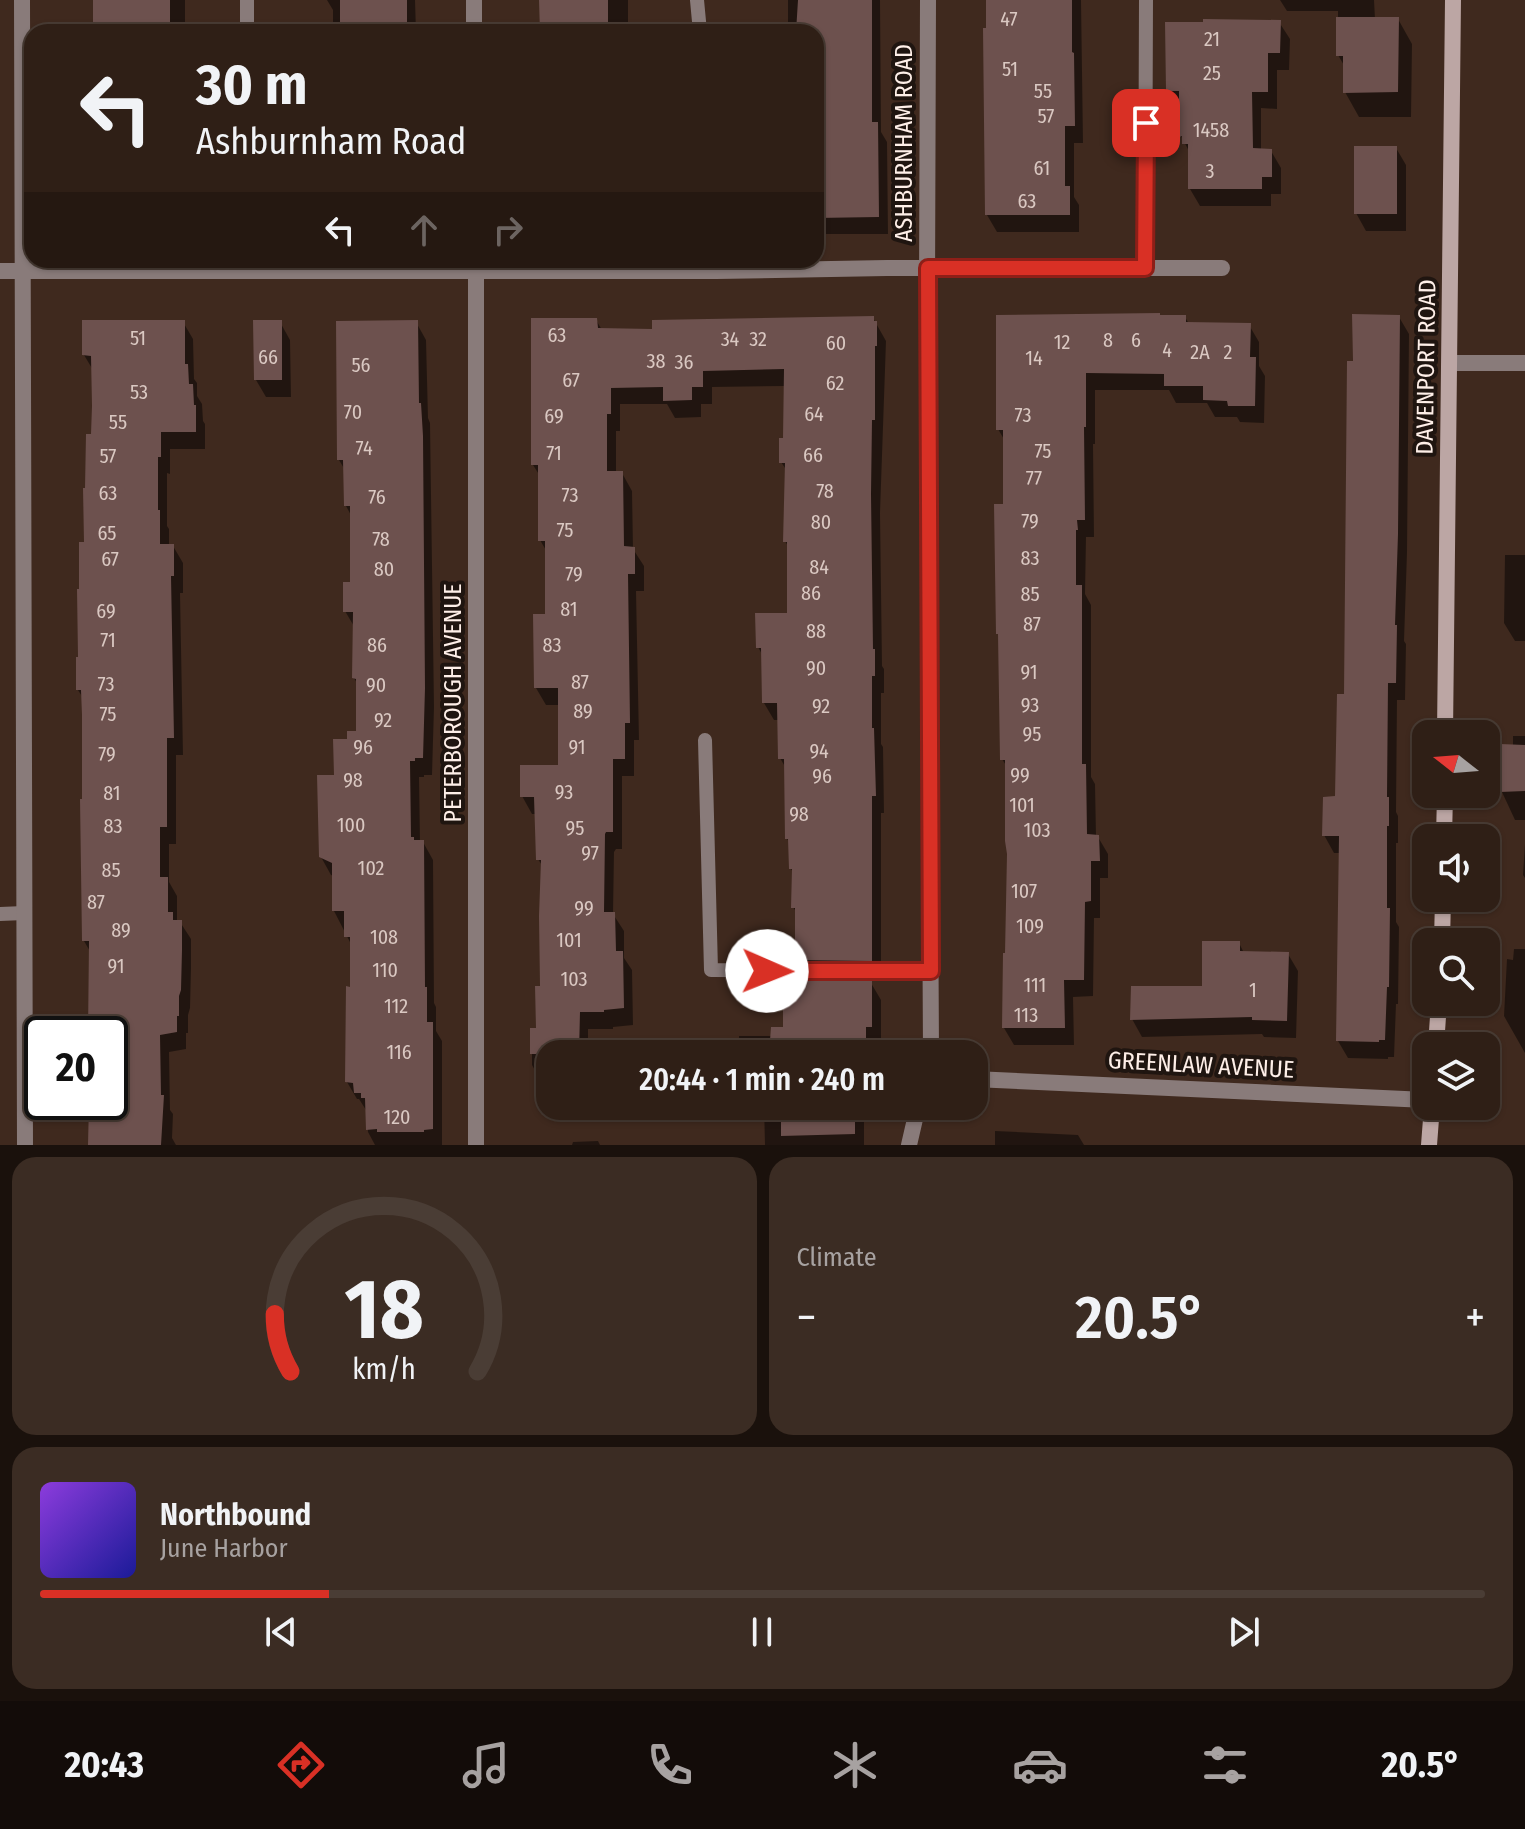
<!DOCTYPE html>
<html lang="en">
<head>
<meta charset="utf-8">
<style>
  :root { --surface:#2f1f16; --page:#3b2c23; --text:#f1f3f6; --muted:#a7a2a1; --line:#4a3d35; --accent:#d93025 }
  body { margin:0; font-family:"Fira Sans Condensed",sans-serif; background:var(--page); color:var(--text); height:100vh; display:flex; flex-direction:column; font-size:30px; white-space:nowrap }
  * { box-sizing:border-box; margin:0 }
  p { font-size:26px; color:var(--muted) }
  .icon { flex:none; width:44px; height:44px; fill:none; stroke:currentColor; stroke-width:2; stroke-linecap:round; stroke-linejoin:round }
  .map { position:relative; height:1145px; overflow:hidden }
  .side { display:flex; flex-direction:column; gap:12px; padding:12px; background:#1a110c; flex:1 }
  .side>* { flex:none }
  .banner { position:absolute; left:24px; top:24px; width:800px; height:244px; border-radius:24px; box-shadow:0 2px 6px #0004,0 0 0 2px var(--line); background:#2f1f16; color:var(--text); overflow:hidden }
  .needle { width:52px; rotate:287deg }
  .controls { position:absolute; left:1412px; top:720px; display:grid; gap:16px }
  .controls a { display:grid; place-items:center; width:88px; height:88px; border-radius:16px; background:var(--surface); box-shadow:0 2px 6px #0004,0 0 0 2px var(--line); font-size:40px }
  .speed { position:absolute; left:24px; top:1016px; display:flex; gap:16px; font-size:40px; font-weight:700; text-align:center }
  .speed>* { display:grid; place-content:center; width:104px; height:104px; border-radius:50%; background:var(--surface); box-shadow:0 2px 6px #0004,0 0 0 2px var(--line); line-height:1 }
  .speed .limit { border:4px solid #111; border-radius:12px; background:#fff; color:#111 }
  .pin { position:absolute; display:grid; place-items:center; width:68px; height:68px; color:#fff; margin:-34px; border-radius:16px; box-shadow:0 4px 12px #0006 }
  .me { position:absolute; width:88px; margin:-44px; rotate:91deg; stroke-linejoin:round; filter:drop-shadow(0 0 6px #0008) }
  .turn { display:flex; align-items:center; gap:28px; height:168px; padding:0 40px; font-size:36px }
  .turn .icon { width:104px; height:104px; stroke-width:2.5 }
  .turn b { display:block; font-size:56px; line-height:68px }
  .lanes { display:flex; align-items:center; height:76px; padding:0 40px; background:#0003; justify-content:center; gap:40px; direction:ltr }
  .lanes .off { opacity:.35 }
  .big { font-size:60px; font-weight:600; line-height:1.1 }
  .side .widget { flex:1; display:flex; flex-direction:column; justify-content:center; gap:12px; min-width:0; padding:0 28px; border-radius:24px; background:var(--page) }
  .side .dial { align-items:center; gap:0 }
  .dial svg { height:208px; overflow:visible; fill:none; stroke:var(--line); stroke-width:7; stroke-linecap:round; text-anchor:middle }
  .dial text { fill:var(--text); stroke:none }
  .song { display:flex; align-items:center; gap:24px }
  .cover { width:96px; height:96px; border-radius:12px; background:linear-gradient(135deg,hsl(270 70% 55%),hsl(240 70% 35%)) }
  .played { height:8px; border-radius:4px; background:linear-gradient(90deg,var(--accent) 20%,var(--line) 20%) }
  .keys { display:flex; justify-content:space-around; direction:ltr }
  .heat { display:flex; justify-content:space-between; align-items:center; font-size:44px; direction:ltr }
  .side .tiles { flex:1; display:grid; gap:12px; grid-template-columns:1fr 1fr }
  .widget:last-child { grid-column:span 2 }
  .trip { position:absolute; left:536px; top:1040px; width:452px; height:80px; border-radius:24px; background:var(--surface); box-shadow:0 2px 6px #0004,0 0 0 2px var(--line); font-weight:600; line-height:80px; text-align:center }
  .tab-bar { display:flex; height:128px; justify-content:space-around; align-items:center; background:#130c09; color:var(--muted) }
  .tab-bar .icon { width:56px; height:56px }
  .tab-bar .on { color:var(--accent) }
  .tab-bar b { font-size:36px; color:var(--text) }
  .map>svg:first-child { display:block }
  .shadow { fill:#0007 }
  .building { fill:#6d514e }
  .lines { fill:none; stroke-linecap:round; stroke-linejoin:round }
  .lane { stroke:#897b7a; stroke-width:14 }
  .street { stroke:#897b7a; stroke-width:16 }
  .secondary { stroke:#bca6a4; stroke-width:16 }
  .route-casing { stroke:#8d1f18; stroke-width:20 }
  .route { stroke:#d93025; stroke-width:14 }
  .labels { text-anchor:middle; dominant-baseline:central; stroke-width:8; stroke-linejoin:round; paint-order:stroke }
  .number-label { font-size:20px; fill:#dac8c2 }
  .street-label { font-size:24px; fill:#feefe8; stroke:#1f1510 }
</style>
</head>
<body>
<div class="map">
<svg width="1525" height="1145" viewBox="0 0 1525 1145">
  <rect width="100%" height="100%" fill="#3f291e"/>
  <!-- shadow -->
  <path class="shadow" d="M95 0H185V32H96Z
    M327 0H415L416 32H333V10Z
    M541 0H628V32H542Z
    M788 0H880L881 132 887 142 888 234H823L816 224V32H788Z
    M988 0H1081L1083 143H1074V197L1079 205V232H997L987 215Z
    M1280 0H1374L1375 19H1398L1412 44 1411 117H1359L1345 92V67L1338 55V11H1287Z
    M1279 22 1290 39 1289 70H1277V109L1261 108V151H1271L1281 168V194H1271V206H1200L1190 189V153L1181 136V108H1178L1168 90Z
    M1396 148 1406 165V231H1366L1356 213Z
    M998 317H1185L1189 324 1249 325 1259 342V366L1265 376 1264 423 1240 422 1237 417H1215L1207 403H1176L1169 390H1095V444H1093L1094 537H1086L1085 594 1091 605V777L1095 784 1096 836 1098 837 1108 854V878H1100V918H1094L1093 996 1073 997 1074 1045H1014L1004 1028 1009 854 1007 767 1002 759 1005 441 998 429Z
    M1399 317 1409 334 1407 553 1404 641 1406 644 1405 700H1397L1396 812 1398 816V843H1396V922L1399 927 1398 1004H1396L1394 1057H1388V1059L1348 1058 1338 1041 1340 853H1334L1324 835 1337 798 1346 696 1355 363Z
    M873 318 886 341 880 513 882 666 884 669V693H881V744L883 747 884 813H881V978L808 977 797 960V913L793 907 794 873 791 869V844L787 839V770L780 758 779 720H774L764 703 763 656 758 647 789 615V548L785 541 787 471 781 462 785 440V386L712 387V404H701V417L675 418 667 404H620V431H616V473H622L632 491 633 549 644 566V591H636L639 740H634V776H622V849H616L614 852 613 914 624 931V958L632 970 633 1025 613 1027V1029H588V1054H550V1085H548L546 1082 542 1083 532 1065V1030H538L542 988 543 867 538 859 537 814H532L522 796 560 767V705H546L536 688 547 616V552L540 540V476L533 465 596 320 602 330 654 331Z
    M183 322 193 339 194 379 197 383V396L202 404 203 421 205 424V449H170V474L167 473V526L169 529V546H173L183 563V593H180L183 755H176V844H169V882L177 896V922H180L191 939V969L190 1008 188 1015V1033H186V1049L169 1052 170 1110 173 1114 172 1138 176 1145H90L89 1102H110V1034H89L91 953 84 941 83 698 78 690 93 436V370L84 355Z
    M280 322 290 340 291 397H266L256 380Z
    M416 322 426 340 428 418 430 423 434 707 432 775H424V777H419L420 842H423L433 860 434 1003 436 1007V1031L442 1041V1145H375L368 1132 367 1110H366L359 1099H357L347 1082 352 946 334 911V876L331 875 321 857 336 777 350 741 358 733V685L354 678 355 628 345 611 352 584V517L346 506 345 470 339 460Z
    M1505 555H1525V641H1515L1504 623Z
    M1513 736H1525V820H1515L1502 792 1513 746Z
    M1525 844V878L1523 875Z
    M1239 943 1244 953 1288 954 1298 971 1296 1038 1264 1037 1262 1034 1142 1037 1132 1019 1204 988Z
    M1514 949H1525V1053L1504 1016 1507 959 1513 960Z
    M871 983 881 1000V1044H874L875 1054H739V1036H772Z
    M764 1106H864V1145H765Z
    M995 1131 1078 1135 1084 1145H995Z
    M598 1141 600 1145H572L573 1142Z"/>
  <!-- building -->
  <path class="building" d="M93 0H170V32H93Z
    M340 0H407V32H340Z
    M539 0H608V30L540 32Z
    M798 0H872V122H878L879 217 816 218V32H796Z
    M986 0H1072V52L1074 53 1075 126H1065V186H1070V215H985L983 28H986Z
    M1336 17H1399L1398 92 1343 93V56H1336Z
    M1203 19 1281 20 1280 53H1268V92H1252L1253 148 1272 149V177H1262V189H1188V144H1182V136L1179 137V91H1166L1165 22H1203Z
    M1354 146H1397V214H1354Z
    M1160 313V315H1186V322L1251 323 1250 357H1256L1255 406H1228L1227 401 1203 400V386H1164V374L1086 373V427H1084L1085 520H1077L1078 530H1076V585H1082V764H1086L1087 834 1099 835 1100 861H1091V901L1085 902 1084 980H1064L1065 1028H1002L1003 953H1005L1007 854 1005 841V760H1000L998 634H996L994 504H1003V430H996V315Z
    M1352 314 1400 315 1398 534 1395 625H1397L1396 683H1388L1387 797H1389V826H1387V908H1390L1389 987H1387L1385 1040H1379V1042L1336 1041 1339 836H1322L1323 797 1335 796 1337 694H1344L1347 361H1353Z
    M874 316V321H877V346H875V420H872L871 494 873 649H875V676H872V728H874L876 796H872V961L795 960V908H791L792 869H789L788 839H785L784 759H778L777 703H762L761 648H756L755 613H787V542H783L785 463H779V438H783L784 369 703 371V387H692V400L663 401V387L611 388V414H607V471H623L624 546 635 547V574H628L630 723H625V759H613V832H606L605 834 604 912H615L616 951H623L624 1008 604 1010V1012H580L579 1054H530V1028H536L535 986H540L539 916 541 860H536L534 797H520V765H558V688H534L533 614H545V541H538V465H531V318H597L598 328 652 329V320Z
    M82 320H185V364H188L189 384H193L194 405H196V432H161V457H158V510H160V544H174V576H171L174 738H167V827H160V877H168V912H173V920H182V950L181 990 179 996V1016H177V1032L160 1035 161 1095H164L161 1145H88L89 1102H110V1034H88L89 941H82L80 799H82V715L81 690H76V657H78L77 589H79V542H84L83 488H85L86 434H91L92 406 91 356 82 355Z
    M253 320H282V380H254Z
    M418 320 419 403H421L423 436 425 688 423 758H415V761H410L411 837H414V840H424L425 987H427V1022H433V1129L424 1130V1132H377V1129L366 1130 365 1098H361V1093H354L353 1083 345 1082 346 986 350 987V937H344V911H332V863L319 857 317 775H334L333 739H347V731H356V679L352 678 353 612H343V582H350V506H344L343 460H337L336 321Z
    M1500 744 1525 745V791L1500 792Z
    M1202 941H1240V951L1289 952 1287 1021 1252 1020V1017L1130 1020 1131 986H1202Z
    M796 980 872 981V1027H866V1054H769L771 1027H783V985H796Z
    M781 1106H855V1134L781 1136Z"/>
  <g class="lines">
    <!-- lane -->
    <path class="lane" d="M247 0V32
      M697 0 700 32
      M1145 268 1146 0
      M705 740 711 970 931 971
      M0 914 24 913"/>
    <!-- street -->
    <path class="street" d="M22 0 25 1145
      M474 0V32
      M928 0 927 294 931 1054
      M476 262V1145
      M0 271H716L887 268H1222
      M1450 363H1525
      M974 1079 1426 1100
      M909 1145 918 1106"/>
    <!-- secondary -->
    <path class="secondary" d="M1445 734 1453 0
      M1444 838 1445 794
      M1442 942 1443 898
      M1436 1046 1439 1002
      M1429 1145 1432 1106"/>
  </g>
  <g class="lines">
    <defs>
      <path id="route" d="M767 971H931L928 268H1145L1146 123"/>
    </defs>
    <!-- route casing -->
    <use href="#route" class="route-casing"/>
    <!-- route -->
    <use href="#route" class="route"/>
  </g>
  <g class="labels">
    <!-- number labels -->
    <g class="number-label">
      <text x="1009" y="19">47</text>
      <text x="1212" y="39">21</text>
      <text x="1010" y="69">51</text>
      <text x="1212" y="73">25</text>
      <text x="1043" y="91">55</text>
      <text x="1046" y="116">57</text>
      <text x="1211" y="130">1458</text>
      <text x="1042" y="168">61</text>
      <text x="1210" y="171">3</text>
      <text x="1027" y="201">63</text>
      <text x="557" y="335">63</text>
      <text x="138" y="338">51</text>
      <text x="730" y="339">34</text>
      <text x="758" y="339">32</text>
      <text x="1108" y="340">8</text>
      <text x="1136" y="340">6</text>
      <text x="1062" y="342">12</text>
      <text x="836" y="343">60</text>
      <text x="1167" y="350">4</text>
      <text x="1200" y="352">2A</text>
      <text x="1228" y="352">2</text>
      <text x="268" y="357">66</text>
      <text x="1034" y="358">14</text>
      <text x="656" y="361">38</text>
      <text x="684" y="362">36</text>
      <text x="361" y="365">56</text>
      <text x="571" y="380">67</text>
      <text x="835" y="383">62</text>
      <text x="139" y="392">53</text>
      <text x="353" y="412">70</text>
      <text x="814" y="414">64</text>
      <text x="1023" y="415">73</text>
      <text x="554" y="416">69</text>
      <text x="118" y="422">55</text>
      <text x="364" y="448">74</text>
      <text x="1043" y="451">75</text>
      <text x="554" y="453">71</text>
      <text x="813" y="455">66</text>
      <text x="108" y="456">57</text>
      <text x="1034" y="478">77</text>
      <text x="825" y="491">78</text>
      <text x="108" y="493">63</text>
      <text x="570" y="495">73</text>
      <text x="377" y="497">76</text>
      <text x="1030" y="521">79</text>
      <text x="821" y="522">80</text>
      <text x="565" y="530">75</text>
      <text x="107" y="533">65</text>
      <text x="381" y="539">78</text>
      <text x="1030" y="558">83</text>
      <text x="110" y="559">67</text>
      <text x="819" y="567">84</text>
      <text x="384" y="569">80</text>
      <text x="574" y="574">79</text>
      <text x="811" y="593">86</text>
      <text x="1030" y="594">85</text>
      <text x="569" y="609">81</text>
      <text x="106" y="611">69</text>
      <text x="1032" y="624">87</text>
      <text x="816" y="631">88</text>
      <text x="108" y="640">71</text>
      <text x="377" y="645">86</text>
      <text x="552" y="645">83</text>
      <text x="816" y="668">90</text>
      <text x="1029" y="672">91</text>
      <text x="580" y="682">87</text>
      <text x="106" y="684">73</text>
      <text x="376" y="685">90</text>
      <text x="1030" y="705">93</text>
      <text x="821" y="706">92</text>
      <text x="583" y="711">89</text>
      <text x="108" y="714">75</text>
      <text x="383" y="720">92</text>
      <text x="1032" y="734">95</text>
      <text x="363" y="747">96</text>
      <text x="577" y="747">91</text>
      <text x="819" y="751">94</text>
      <text x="107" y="754">79</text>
      <text x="1020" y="775">99</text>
      <text x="822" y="776">96</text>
      <text x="353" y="780">98</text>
      <text x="564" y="792">93</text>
      <text x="112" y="793">81</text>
      <text x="1022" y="805">101</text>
      <text x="799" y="814">98</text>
      <text x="351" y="825">100</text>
      <text x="113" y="826">83</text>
      <text x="575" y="828">95</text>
      <text x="1037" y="830">103</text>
      <text x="590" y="853">97</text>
      <text x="371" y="868">102</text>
      <text x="111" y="870">85</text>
      <text x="1024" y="891">107</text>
      <text x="96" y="902">87</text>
      <text x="584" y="908">99</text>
      <text x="1030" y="926">109</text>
      <text x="121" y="930">89</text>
      <text x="384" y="937">108</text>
      <text x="569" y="940">101</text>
      <text x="116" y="966">91</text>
      <text x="385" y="970">110</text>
      <text x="574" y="979">103</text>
      <text x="1035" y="985">111</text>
      <text x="1253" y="990">1</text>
      <text x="396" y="1006">112</text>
      <text x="1026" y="1015">113</text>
      <text x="399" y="1052">116</text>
      <text x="397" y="1117">120</text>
    </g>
    <!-- street labels -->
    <g class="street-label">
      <text transform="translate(904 143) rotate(-90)">ASHBURNHAM ROAD</text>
      <text transform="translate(1426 367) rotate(-89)">DAVENPORT ROAD</text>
      <text transform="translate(453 703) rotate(-90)">PETERBOROUGH AVENUE</text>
      <text transform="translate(1201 1065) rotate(3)">GREENLAW AVENUE</text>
    </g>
  </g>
</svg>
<div class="controls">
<a><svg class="needle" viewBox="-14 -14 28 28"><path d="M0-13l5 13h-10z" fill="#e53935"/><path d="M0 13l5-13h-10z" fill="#a7a2a1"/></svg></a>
<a><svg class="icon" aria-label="sound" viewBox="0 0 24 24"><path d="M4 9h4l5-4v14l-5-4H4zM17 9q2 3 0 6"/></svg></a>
<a><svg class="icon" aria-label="search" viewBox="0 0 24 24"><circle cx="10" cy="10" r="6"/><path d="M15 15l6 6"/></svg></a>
<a><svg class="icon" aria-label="layers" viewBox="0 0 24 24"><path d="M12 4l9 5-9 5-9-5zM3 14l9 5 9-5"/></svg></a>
</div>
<div class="speed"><div class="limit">20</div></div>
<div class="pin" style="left:1146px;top:123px;background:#d93025"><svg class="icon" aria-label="arrive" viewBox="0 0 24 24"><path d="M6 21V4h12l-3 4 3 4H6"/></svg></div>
<svg class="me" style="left:767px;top:971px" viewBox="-20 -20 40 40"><circle r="19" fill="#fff"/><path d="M0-13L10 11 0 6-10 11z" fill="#d93025"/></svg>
<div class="trip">20:44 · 1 min · 240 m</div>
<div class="banner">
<div class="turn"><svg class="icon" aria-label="left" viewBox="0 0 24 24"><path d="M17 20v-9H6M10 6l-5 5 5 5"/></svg><div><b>30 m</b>Ashburnham Road</div></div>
<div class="lanes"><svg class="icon" aria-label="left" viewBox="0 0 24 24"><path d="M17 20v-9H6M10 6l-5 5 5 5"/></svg><svg class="icon off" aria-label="ahead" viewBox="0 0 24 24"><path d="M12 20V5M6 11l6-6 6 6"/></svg><svg class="icon off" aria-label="right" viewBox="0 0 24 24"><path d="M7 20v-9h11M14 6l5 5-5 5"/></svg></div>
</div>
</div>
<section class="side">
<div class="tiles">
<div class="widget dial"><svg viewBox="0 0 100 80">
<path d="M14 69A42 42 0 1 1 86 69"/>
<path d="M14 69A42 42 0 0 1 8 47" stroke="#d93025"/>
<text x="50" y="56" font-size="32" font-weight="700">18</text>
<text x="50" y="72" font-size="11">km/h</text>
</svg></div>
<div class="widget"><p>Climate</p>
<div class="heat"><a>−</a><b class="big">20.5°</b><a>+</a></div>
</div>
<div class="widget">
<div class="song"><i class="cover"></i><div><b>Northbound</b><p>June Harbor</p></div></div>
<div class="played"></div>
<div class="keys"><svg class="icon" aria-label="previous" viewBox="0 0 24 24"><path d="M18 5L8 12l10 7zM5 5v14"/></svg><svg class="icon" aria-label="pause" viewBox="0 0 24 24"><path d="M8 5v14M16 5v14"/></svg><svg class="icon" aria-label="next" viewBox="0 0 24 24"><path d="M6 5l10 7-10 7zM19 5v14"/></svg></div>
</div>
</div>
</section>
<nav class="tab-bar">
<b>20:43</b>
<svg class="icon on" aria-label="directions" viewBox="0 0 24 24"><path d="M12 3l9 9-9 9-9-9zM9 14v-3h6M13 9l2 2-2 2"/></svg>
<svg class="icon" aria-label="music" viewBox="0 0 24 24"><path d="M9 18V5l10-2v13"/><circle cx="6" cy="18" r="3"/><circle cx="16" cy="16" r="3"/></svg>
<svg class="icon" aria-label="phone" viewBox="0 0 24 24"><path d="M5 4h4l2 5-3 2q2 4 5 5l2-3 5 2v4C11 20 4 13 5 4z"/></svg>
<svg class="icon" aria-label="climate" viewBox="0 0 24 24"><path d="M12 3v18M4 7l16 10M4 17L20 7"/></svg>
<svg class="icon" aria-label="car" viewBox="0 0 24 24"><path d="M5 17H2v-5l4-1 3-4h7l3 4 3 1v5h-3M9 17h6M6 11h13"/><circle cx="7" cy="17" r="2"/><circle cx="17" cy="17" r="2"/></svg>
<svg class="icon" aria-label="filters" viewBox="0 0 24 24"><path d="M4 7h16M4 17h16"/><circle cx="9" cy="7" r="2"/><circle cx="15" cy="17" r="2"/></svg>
<b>20.5°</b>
</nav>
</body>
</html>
